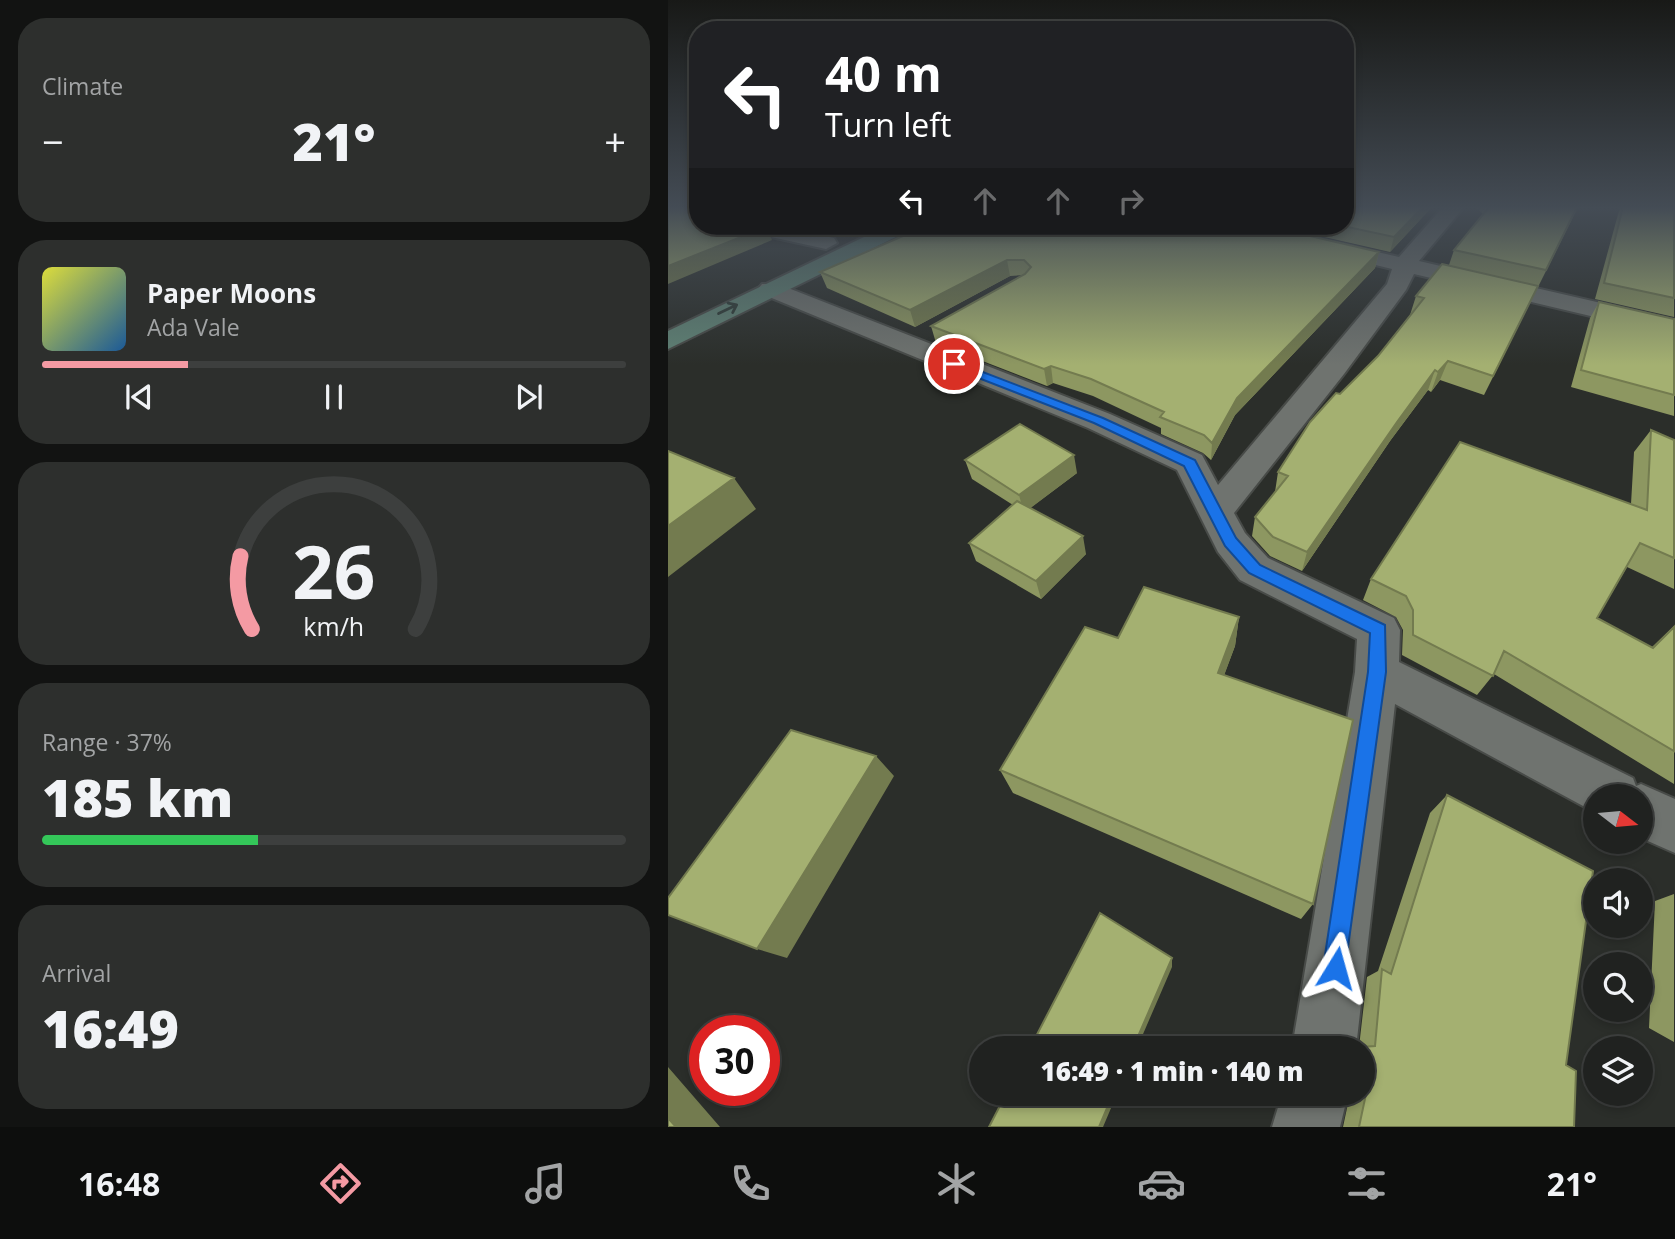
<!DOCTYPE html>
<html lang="en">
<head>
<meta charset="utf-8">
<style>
  :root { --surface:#202220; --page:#2d2f2d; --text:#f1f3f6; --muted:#a2a4a5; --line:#3d3f3e; --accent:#f49aa3 }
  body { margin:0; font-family:"Open Sans",sans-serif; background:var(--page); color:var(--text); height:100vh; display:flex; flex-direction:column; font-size:26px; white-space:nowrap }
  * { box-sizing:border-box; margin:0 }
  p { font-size:23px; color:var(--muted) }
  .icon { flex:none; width:38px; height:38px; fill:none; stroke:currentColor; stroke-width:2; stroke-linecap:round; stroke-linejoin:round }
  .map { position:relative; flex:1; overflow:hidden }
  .side { display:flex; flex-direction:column; gap:18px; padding:18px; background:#121312; width:668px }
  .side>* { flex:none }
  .hud { position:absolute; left:21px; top:21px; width:665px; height:214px; border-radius:28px; box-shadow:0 4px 10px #0003,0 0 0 2px var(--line); background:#202124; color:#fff; overflow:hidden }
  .needle { width:46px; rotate:106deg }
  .tools { position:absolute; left:915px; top:784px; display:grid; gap:14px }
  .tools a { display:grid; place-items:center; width:70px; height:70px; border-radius:50%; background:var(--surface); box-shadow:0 4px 10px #0003,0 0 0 2px var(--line); font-size:35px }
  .speed { position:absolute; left:21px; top:1015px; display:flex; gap:14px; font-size:35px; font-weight:700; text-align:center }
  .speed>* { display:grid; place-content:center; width:91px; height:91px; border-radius:50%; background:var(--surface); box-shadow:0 4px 10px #0003,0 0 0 2px var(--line); line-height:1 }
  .speed .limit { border:10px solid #d22; background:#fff; color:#111 }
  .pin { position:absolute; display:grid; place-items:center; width:60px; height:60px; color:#fff; margin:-30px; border:4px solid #fff; border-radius:50%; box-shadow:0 2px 7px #0007 }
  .me { position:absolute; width:77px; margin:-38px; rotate:8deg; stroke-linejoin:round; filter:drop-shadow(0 0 5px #0008) }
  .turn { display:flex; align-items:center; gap:24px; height:147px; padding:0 21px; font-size:32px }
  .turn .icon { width:91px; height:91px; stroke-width:2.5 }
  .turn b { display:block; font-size:49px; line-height:60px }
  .lanes { display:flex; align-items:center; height:66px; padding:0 21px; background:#0003; justify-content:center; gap:35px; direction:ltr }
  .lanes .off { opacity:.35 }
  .big { font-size:52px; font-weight:800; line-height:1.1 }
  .side .tile { flex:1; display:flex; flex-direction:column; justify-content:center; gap:10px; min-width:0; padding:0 24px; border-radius:28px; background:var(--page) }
  .side .dial { align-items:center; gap:0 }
  .dial svg { height:182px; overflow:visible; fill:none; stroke:var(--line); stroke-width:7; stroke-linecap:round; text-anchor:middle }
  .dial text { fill:var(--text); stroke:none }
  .song { display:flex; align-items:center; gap:21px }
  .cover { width:84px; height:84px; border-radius:10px; background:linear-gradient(135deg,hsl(60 70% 55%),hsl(210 70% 35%)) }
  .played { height:7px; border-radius:4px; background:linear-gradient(90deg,var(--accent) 25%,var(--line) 25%) }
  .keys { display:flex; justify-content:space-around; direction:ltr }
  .heat { display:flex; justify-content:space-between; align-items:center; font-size:38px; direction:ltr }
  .charge { height:10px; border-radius:5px; background:linear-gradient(90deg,#34c759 37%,var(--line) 0) }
  .trip { position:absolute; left:301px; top:1036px; width:406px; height:70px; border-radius:35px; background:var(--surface); box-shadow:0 4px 10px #0003,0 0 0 2px var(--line); font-weight:800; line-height:70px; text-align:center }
  .dock { display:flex; height:112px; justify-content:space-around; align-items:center; background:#0d0e0d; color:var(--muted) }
  .dock .icon { width:49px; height:49px }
  .dock .on { color:var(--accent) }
  .dock b { font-size:32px; color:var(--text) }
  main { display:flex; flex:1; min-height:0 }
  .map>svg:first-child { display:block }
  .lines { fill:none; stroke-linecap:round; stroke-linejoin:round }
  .minor-casing { stroke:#484b48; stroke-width:4 }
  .secondary-casing { stroke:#484b48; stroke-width:4 }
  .minor { fill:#6f736f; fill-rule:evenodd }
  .secondary { fill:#5f8174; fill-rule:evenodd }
  .wall { fill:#8d9761 }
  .shaded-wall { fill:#737b4f }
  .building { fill:#a4b071; stroke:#737b4f; stroke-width:2 }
  .oneway { stroke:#2e3b36 }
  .route { fill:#1a73e8; stroke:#114b97; stroke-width:2 }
</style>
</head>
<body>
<main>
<section class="side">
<div class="tile"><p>Climate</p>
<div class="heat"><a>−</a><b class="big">21°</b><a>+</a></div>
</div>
<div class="tile">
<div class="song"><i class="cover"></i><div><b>Paper Moons</b><p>Ada Vale</p></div></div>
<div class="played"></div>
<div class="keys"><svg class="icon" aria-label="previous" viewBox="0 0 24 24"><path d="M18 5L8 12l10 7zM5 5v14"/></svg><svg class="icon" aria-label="pause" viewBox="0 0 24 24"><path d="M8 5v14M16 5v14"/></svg><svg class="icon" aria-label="next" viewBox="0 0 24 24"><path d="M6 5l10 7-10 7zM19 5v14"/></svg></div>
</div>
<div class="tile dial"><svg viewBox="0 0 100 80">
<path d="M14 69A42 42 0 1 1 86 69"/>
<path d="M14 69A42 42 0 0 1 9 37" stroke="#f49aa3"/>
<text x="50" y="56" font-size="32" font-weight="700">26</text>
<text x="50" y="72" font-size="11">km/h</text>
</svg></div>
<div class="tile"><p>Range · 37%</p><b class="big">185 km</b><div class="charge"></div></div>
<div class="tile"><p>Arrival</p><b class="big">16:49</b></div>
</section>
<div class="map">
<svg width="1007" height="1127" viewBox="0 0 1007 1127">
  <rect width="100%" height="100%" fill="#2b2e2a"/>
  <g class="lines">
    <defs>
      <path id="minor" d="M775 207H796L751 261 1007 320V336L746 274 738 290 676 374 566 513 577 533 600 558 726 618 732 630 731 662 965 778 968 786 973 784 1007 799V853L973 838V796H928V813L727 704 688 1048H624L687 672 689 639 572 580 550 552 509 470 420 428 94 294 90 289 94 284H110L442 414 534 455 550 485 719 284 724 269 564 230 561 226H597L731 257Z
        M68 226H107L166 238 169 243 158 249 71 230Z
        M614 1094H680L672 1127H604Z"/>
      <path id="secondary" d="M219 226H245L242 230 0 349V331Z"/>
    </defs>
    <!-- minor casing -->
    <use href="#minor" class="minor-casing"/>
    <!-- secondary casing -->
    <use href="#secondary" class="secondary-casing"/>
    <!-- minor -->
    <use href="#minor" class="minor"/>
    <!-- secondary -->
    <use href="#secondary" class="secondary"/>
  </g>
  <!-- wall -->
  <path class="wall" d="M677 207H764L722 252 608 226H677Z
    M808 207H910L816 395 772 380 763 392 760 390 722 441 634 571 602 556 584 536 587 517 607 492 610 472 672 394 710 356 742 315 748 296 781 265 786 250 815 214Z
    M952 207H1006V317L927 299Z
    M258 226 711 252 707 268 567 415 543 460 535 453 493 434V428L425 396 385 383 379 386 268 343 263 326 356 275 342 276 247 327 159 288 152 272Z
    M931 302 1006 319V416L903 387 922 318Z
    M983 430 1006 440V589L959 567 929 618 984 647 1006 626V784L826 674 809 695 734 655 735 630 728 617 695 600 703 579 963 504 966 452Z
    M297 460 409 473 362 508 418 554 373 599 308 561 301 543 345 505 304 479Z
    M571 617 567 646 556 675 645 904 633 919 345 793 332 770 450 638Z
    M779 795 898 1065 906 1127H675L682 1094H695L691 1047 699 977 710 971 762 813Z
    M1006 894V1042L981 1028 987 901Z"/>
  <!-- shaded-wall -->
  <path class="shaded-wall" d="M755 207H764L722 252 726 237Z
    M98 227 104 240 0 284V266Z
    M711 252 707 268 567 415 543 460 544 443 569 398Z
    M339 260 342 276 247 327 242 310Z
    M780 361 772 380 763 392 770 372Z
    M383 366 385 383 379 386 376 369Z
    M767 370 760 390 722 441 634 571 639 552 729 422Z
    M406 455 409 473 356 513 351 495Z
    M66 478 88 509 0 577V526Z
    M415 536 418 554 373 599 368 581Z
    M571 617 567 646 547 700 550 673Z
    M208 756 226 776 119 958 89 949Z
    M504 958V967L469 1048H465Z
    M0 1067 52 1127H8L0 1118Z
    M445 1094H449L435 1127H431Z"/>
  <!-- building -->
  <path class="building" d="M0 207H10L25 210V207H30V226H93L98 227 0 266Z
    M677 207H755L726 237 675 226H677Z
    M821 207H909L878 270 786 250Z
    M955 207H1006V298L936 283Z
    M258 226H599L711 252 569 398 544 443 536 435 492 417 496 412 423 379 383 366 376 369 263 326 357 274 363 267 356 260H339L242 310 152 272Z
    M774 264 870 286 825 376 780 361 770 372 767 370 729 422 639 552 605 537 587 517 620 476 610 472 642 422 668 393 672 394 710 356 756 298 748 296Z
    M931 302 1006 319V395L913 370Z
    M352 424 406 455 351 495 297 460Z
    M983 430 1006 440V558L972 543 929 618 985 648 1006 627V751L836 651 825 676 745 635V610L738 596 703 579 792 442 979 510Z
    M0 451 66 478 0 526Z
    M349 501 415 536 368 581 301 543Z
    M476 587 571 617 550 673 685 720 645 904 332 770 417 627 450 638Z
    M123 730 208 756 89 949 0 915V898Z
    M779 795 925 871 898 1065 908 1071 906 1127H691L698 1094H695V1048H677L707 1046 714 969 723 974Z
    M432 913 504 958 465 1048H362Z
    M338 1094H445L431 1127H321Z
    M0 1118 8 1127H0Z"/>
  <!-- one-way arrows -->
  <defs><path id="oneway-shaft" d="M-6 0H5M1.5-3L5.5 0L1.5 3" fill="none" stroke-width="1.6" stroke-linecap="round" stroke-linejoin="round" transform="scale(1.75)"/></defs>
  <use class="oneway" href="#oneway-shaft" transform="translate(60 309) rotate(-26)"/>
  <!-- sky -->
  <linearGradient id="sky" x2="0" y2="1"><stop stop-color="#181917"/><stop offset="0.57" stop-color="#444c55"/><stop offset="1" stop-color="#444c55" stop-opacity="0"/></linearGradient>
  <rect width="1007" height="365" fill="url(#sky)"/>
  <!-- route -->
  <path class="route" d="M286 361 435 418 527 460 568 538 592 565 717 625 718 672 676 976 668 980 659 976 655 968 700 672 702 633 581 573 557 546 516 466 426 423 282 367 280 364Z"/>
</svg>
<div class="tools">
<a><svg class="needle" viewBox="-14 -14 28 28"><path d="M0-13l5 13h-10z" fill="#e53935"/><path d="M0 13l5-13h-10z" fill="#a2a4a5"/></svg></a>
<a><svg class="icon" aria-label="sound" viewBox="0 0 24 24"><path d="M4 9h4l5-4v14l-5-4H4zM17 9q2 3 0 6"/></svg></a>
<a><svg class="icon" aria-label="search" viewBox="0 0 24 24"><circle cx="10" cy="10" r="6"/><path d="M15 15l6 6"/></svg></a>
<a><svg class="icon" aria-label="layers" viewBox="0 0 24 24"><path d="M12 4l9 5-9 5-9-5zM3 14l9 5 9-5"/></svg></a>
</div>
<div class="speed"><div class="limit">30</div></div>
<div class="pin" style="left:286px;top:364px;background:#d93025"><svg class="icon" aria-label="arrive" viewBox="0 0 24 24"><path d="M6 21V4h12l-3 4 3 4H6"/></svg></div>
<svg class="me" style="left:668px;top:968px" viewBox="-20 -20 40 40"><path d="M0-17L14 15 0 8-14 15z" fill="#1a73e8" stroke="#fff" stroke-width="4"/></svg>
<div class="trip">16:49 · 1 min · 140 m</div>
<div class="hud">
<div class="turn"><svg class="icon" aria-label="left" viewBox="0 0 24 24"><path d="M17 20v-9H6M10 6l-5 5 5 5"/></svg><div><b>40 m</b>Turn left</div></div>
<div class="lanes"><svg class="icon" aria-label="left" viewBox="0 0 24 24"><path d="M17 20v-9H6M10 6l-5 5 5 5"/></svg><svg class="icon off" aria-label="ahead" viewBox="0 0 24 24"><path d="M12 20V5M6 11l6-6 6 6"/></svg><svg class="icon off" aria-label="ahead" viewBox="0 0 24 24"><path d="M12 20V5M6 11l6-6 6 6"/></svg><svg class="icon off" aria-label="right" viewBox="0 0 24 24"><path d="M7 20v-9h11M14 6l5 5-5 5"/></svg></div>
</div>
</div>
</main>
<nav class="dock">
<b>16:48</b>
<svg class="icon on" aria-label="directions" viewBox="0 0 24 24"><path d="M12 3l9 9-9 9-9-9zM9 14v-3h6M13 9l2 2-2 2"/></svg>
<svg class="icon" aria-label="music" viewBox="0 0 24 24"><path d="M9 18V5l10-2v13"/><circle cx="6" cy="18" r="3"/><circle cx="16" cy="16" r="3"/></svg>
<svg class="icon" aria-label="phone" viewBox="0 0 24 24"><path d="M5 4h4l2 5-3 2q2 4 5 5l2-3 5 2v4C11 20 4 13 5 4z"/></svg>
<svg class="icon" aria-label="climate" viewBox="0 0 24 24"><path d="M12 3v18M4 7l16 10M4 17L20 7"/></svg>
<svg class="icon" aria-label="car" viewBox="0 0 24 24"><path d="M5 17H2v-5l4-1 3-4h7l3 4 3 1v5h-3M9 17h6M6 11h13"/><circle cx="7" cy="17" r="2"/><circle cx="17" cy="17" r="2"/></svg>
<svg class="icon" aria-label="filters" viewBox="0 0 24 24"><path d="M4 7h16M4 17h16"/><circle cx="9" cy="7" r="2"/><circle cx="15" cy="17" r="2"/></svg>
<b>21°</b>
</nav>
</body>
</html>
